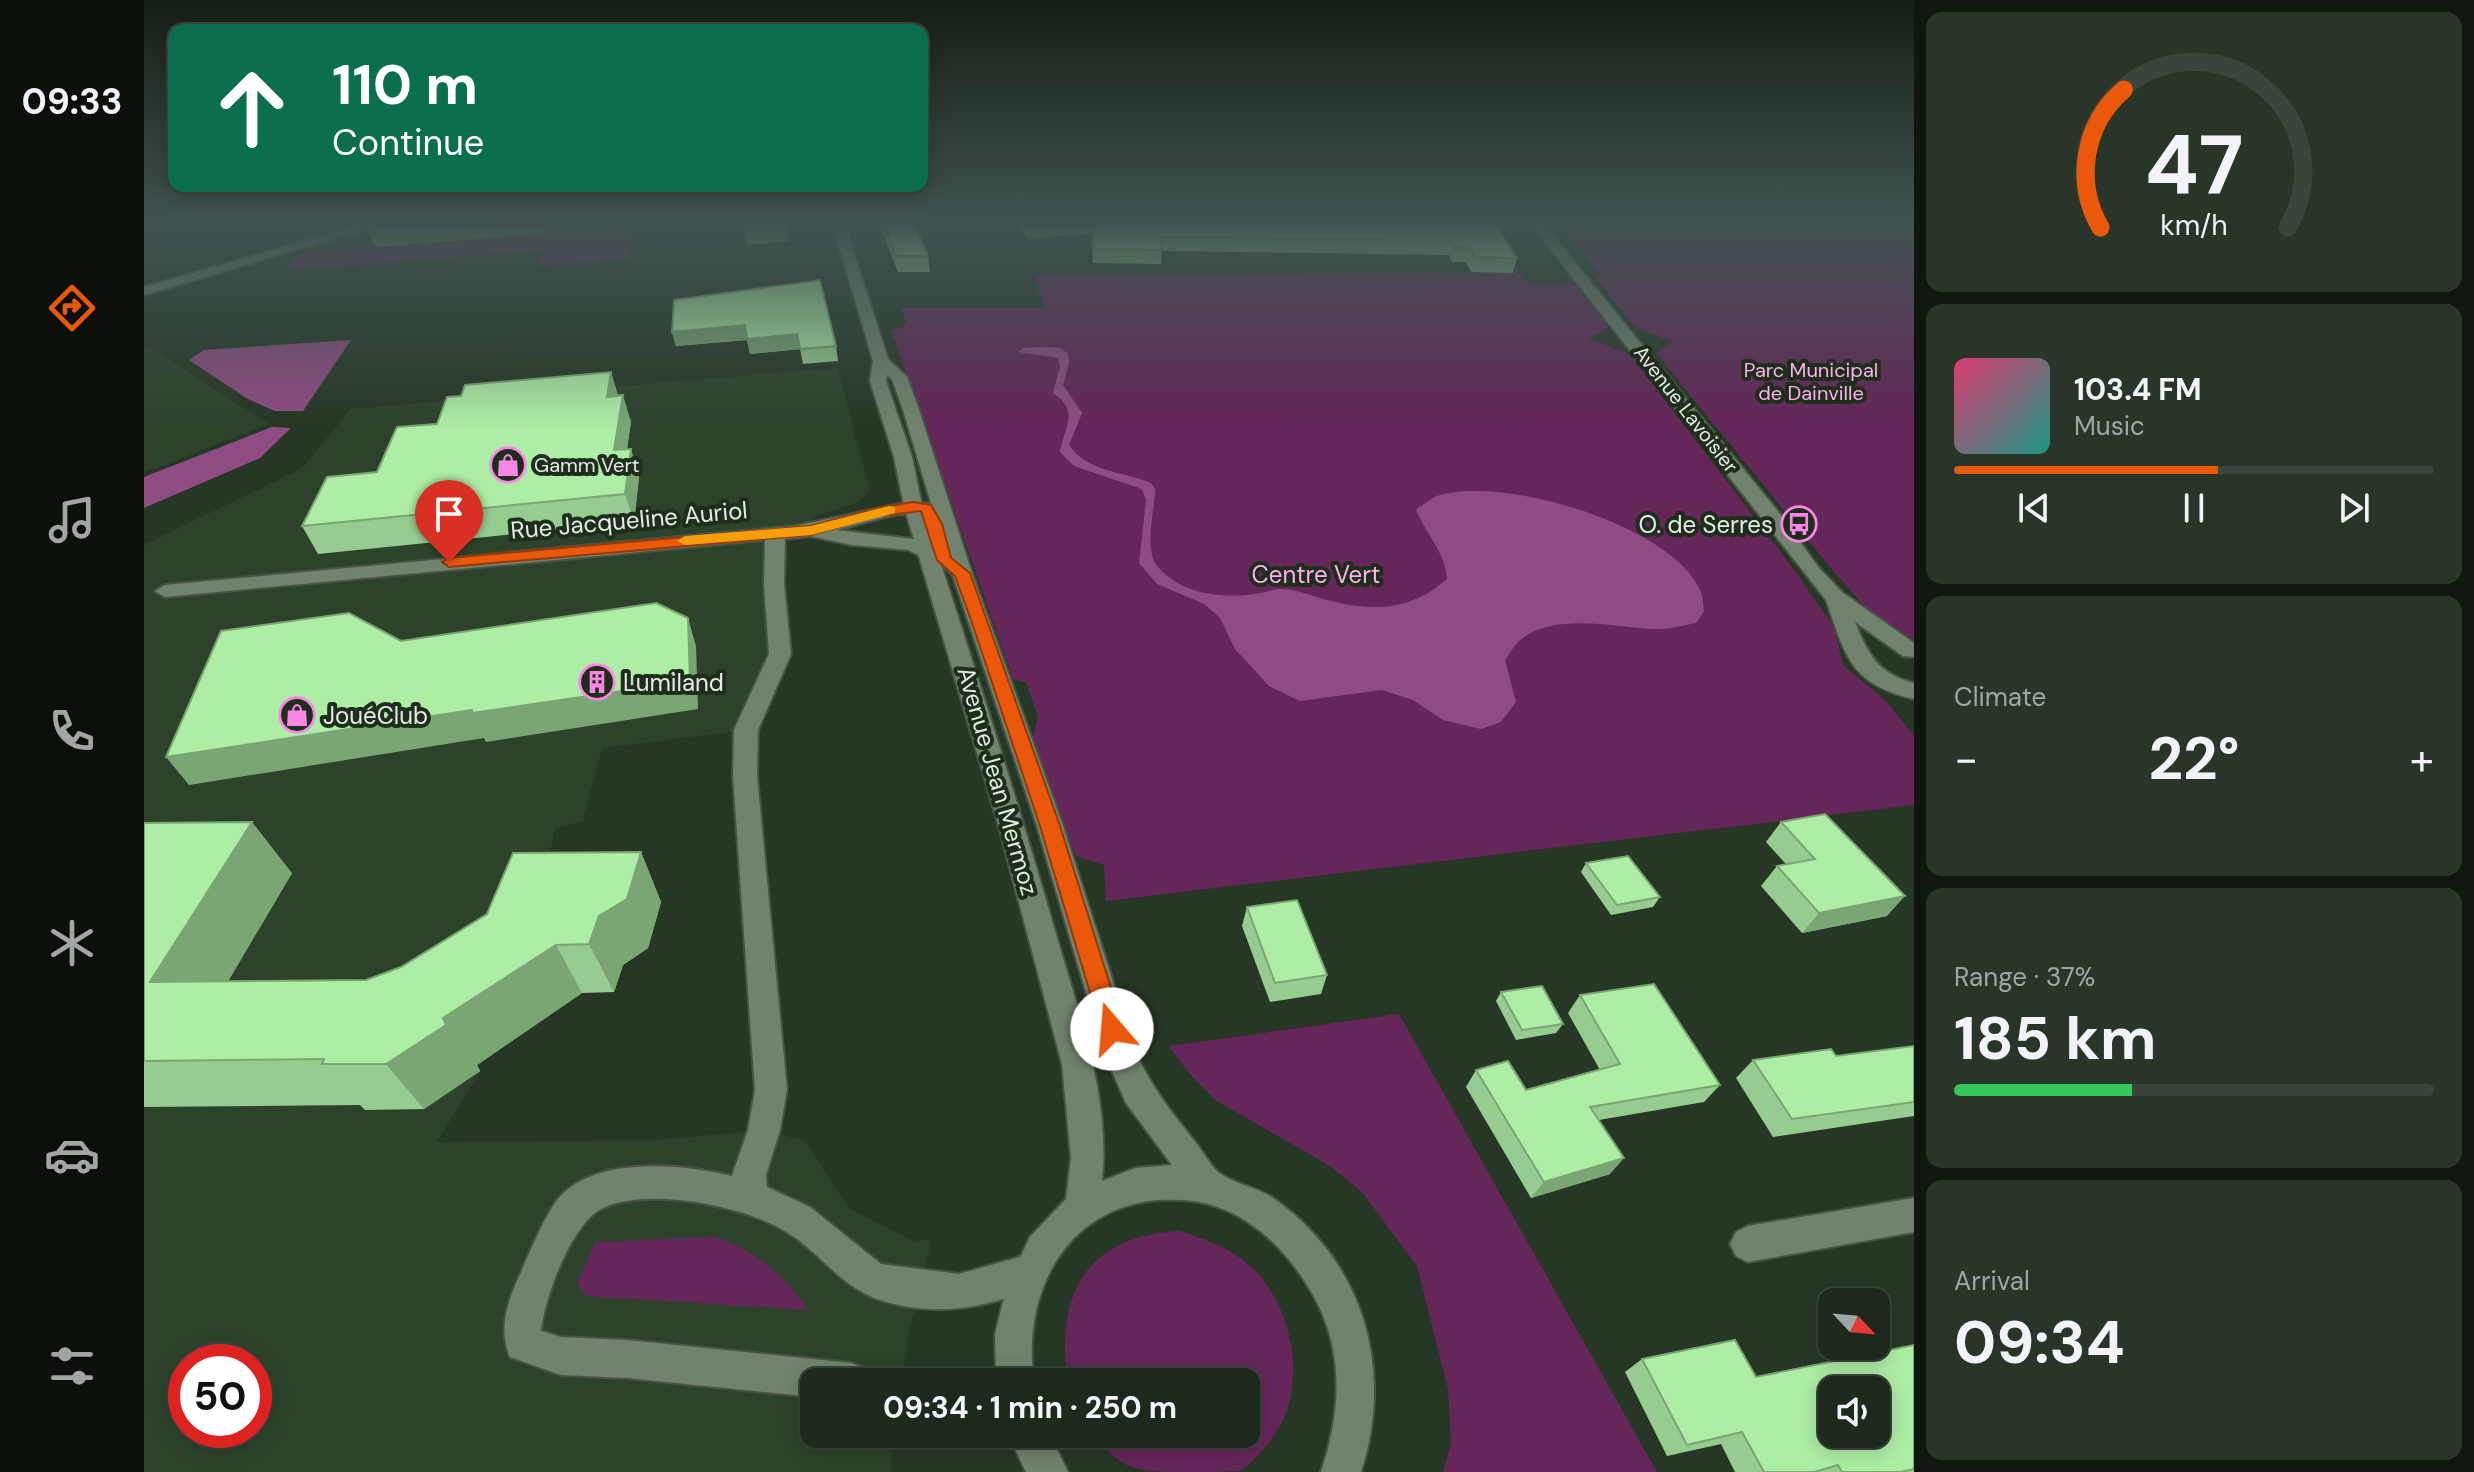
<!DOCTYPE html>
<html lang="en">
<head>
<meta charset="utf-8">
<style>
  :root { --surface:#1d291c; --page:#2a3529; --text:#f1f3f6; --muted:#a0a6a3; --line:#3b453b; --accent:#ea580c }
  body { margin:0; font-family:"DM Sans",sans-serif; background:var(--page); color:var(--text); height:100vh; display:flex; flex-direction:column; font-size:30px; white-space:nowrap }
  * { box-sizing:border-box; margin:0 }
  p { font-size:26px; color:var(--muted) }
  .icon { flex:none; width:44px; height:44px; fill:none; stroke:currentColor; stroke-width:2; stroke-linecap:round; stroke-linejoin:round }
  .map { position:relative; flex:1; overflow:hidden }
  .panel { display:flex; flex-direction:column; gap:12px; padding:12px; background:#10170f; width:560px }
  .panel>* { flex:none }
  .banner { position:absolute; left:24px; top:24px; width:760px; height:168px; border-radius:16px; box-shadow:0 4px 20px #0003,0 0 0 2px var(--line); background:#0b6e4f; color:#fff; overflow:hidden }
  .needle { width:52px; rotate:116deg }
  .controls { position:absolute; left:1674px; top:1288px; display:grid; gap:16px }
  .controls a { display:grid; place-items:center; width:72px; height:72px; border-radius:16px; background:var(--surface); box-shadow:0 4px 20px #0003,0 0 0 2px var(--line); font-size:40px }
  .speed { position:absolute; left:24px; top:1344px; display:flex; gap:16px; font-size:40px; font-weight:700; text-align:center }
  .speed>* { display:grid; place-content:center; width:104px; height:104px; border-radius:50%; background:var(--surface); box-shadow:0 4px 20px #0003,0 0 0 2px var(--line); line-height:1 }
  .speed .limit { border:12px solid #d22; background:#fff; color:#111 }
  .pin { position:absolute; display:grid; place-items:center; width:68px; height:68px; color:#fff; margin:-82px -34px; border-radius:50% 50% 50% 0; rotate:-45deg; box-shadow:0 0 8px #0007 }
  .pin .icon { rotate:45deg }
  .me { position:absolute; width:88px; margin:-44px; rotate:342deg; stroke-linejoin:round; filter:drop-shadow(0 0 6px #0008) }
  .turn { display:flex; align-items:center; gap:28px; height:168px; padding:0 32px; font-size:36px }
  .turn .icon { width:104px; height:104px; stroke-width:2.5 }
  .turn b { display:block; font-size:56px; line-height:68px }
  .big { font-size:60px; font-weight:700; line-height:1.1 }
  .panel .card { flex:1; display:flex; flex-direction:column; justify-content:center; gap:12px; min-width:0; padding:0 28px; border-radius:16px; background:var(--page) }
  .panel .dial { align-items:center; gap:0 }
  .dial svg { height:208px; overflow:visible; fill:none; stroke:var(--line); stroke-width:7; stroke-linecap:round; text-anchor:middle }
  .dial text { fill:var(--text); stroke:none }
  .song { display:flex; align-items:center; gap:24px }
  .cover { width:96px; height:96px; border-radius:12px; background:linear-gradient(135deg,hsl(340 70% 55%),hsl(170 70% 35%)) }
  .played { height:8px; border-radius:4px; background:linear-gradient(90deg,var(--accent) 55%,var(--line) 55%) }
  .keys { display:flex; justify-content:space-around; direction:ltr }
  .heat { display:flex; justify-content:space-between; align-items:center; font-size:44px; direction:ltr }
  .charge { height:12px; border-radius:6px; background:linear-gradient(90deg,#34c759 37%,var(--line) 0) }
  .trip { position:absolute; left:656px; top:1368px; width:460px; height:80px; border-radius:16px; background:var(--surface); box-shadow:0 4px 20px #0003,0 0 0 2px var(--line); font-weight:700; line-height:80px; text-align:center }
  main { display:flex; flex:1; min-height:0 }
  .tabs { display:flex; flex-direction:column; width:144px; justify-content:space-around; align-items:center; background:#0c100b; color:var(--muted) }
  .tabs .icon { width:56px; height:56px }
  .tabs .selected { color:var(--accent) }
  .tabs b { font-size:36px; color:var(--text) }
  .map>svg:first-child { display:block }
  .built { fill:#2d422b; fill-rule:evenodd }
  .green { fill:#65265a }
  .water { fill:#8f4c82 }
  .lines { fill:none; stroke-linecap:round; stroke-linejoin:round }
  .street-casing { stroke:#475445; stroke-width:4 }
  .secondary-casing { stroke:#475445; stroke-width:4 }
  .street { fill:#71836e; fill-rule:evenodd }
  .secondary { fill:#71836e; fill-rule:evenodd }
  .wall { fill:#96cc8f }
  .shaded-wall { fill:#7aa674 }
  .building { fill:#aeeda6; stroke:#7aa674; stroke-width:2; fill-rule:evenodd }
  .route { fill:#ea580c; stroke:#983908; stroke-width:2 }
  .slow { fill:#f59e0b }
  .labels { text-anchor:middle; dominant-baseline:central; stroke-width:8; stroke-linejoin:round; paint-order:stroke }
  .far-park-label { font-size:20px; fill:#fdb1ec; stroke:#1e2d1c }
  .far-street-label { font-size:20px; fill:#e3ede2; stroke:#1e2d1c }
  .far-poi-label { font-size:20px; fill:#e3ede2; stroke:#1e2d1c; text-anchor:start }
  .street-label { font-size:24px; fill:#e3ede2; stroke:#1e2d1c }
  .poi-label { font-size:24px; fill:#e3ede2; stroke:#1e2d1c; text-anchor:start }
  .park-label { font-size:24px; fill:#fdb1ec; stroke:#1e2d1c }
</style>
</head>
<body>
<main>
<nav class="tabs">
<b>09:33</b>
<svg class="icon selected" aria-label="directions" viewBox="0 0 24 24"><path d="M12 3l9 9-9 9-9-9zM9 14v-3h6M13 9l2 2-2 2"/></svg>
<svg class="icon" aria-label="music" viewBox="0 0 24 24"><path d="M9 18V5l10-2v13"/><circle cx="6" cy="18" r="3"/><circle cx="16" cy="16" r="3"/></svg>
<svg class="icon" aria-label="phone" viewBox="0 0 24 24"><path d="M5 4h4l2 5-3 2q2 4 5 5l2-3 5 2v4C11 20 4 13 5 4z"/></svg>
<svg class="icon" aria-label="climate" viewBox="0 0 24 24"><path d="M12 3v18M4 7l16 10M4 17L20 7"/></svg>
<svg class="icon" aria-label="car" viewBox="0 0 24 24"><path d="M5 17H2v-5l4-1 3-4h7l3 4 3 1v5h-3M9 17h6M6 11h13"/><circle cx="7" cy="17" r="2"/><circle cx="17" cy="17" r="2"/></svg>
<svg class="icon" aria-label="filters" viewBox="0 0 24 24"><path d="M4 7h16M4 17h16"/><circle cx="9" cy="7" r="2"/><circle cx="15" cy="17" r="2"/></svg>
</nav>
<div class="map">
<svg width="1770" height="1472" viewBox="0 0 1770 1472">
  <rect width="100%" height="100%" fill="#273725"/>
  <!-- built -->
  <path class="built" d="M0 346 14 353 125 424 0 473Z
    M694 368 726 491 712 503 668 517 667 531 631 533 636 654 602 730 458 748 439 821 411 828 396 903 333 1064 336 1071 293 1142 513 1140 620 1130 661 1141 706 1209 769 1241 787 1239 778 1287 765 1331 757 1382H670V1434H749L747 1472H0V545L158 468 207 409ZM42 1362H110V1430H42Z"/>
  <!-- green -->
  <path class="green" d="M1414 222H1770V642L1725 611 1690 572 1512 353 1528 341 1491 328 1451 277 1458 275Z
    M487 228 484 259 395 266 400 250 140 271 154 255 167 251Z
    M1374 272 1380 273 1379 280 1382 283 1430 284 1465 327 1445 339 1486 354 1651 571 1690 627 1699 665 1741 700 1770 736V805L962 901 960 865 932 856 888 742 894 717 882 682 869 679 747 330 759 327 762 322 757 308H900L890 275Z
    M1255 1014 1513 1472H1299L1307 1443 1304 1389 1273 1266 1218 1192 1186 1166 1071 1100 1044 1072 1025 1046Z
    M1035 1231C1066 1241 1091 1249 1114 1274 1155 1321 1164 1400 1121 1447 1113 1456 1106 1466 1094 1471 1078 1472 1051 1472 1034 1472 994 1472 975 1470 951 1434H1102V1382H925L923 1378C912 1291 944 1236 1035 1231Z
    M569 1237C610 1248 641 1276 664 1310L442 1296 433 1283 451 1242Z"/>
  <!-- water -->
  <path class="water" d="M207 340 159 411H131L104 399 45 360 60 350Z
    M898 347 915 348 924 353 925 363 919 385 938 413 925 445C946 474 977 470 1007 483L1011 489C1011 510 999 549 1014 567 1039 596 1082 599 1117 593 1123 592 1129 589 1135 589 1151 588 1168 596 1183 600 1228 612 1267 611 1303 579 1302 553 1281 533 1272 509 1279 505 1286 499 1293 496 1357 474 1531 526 1557 592 1559 597 1559 605 1560 611L1552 623C1537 626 1523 630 1509 629 1469 627 1410 612 1376 640 1370 645 1366 654 1361 660L1372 702 1357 722 1337 729 1299 720 1269 700 1238 690 1156 701 1125 686 1091 649 1076 618 1060 604 1013 584 995 563 1002 500 998 489 930 466 916 452C921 424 936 412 909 393L916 366 914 358 875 352 879 348Z
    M128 427 147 428 116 458 0 508V477Z"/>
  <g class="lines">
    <defs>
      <path id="street" d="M1320 222 1394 223 1400 227 1394 231 1316 229 1314 226Z
        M765 502 789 504 808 551 828 573 825 577H811L793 559 786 561 764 550 708 545 666 536 641 539 640 584 647 654 614 730 613 776 643 1090 636 1130 622 1175 623 1187 666 1207 737 1264 815 1274 886 1254 899 1259 904 1272 899 1285C844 1307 797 1318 739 1301 696 1288 677 1252 641 1231 600 1206 502 1186 457 1209 428 1224 400 1298 397 1331L417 1337 483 1340 707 1363 721 1368 726 1382H670V1397L483 1378 417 1375 366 1357C353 1327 365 1298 378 1270 386 1251 402 1214 414 1199 450 1155 540 1164 588 1176L604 1130 611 1090 589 776 590 730 625 654 620 584 621 540 21 597 11 591 21 585 651 526ZM775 513 787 547 769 539 692 530 749 515Z
        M1770 1198V1232L1604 1262 1592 1256 1586 1244 1592 1232 1604 1226Z"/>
      <path id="secondary" d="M226 222H247L0 295V287Z
        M688 222H700L744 359 763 377 775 410 828 573 918 823 992 1053C1007 1087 1029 1114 1052 1143 1059 1152 1066 1165 1074 1172 1089 1184 1113 1187 1129 1198 1220 1262 1250 1369 1217 1472H1177C1203 1394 1199 1326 1146 1261 1128 1238 1102 1217 1074 1207 1055 1200 1034 1199 1014 1200 920 1208 877 1295 890 1382H852L851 1334 863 1286 886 1237 922 1199 927 1158 918 1064 855 827 760 506 750 457 726 381 729 361ZM743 375 748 379 759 410 808 573 892 823 960 1053 982 1103 1028 1165 991 1168 958 1181C967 1097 934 1011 911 931 870 788 824 647 778 506L768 457 742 381Z
        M1385 222H1398L1636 514 1675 568 1699 593 1770 643V657L1759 656 1711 622C1723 653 1735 675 1770 683V699C1706 684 1702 657 1682 600Z
        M864 1434H905L924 1472H882Z"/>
    </defs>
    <!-- street casing -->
    <use href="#street" class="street-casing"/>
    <!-- secondary casing -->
    <use href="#secondary" class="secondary-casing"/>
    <!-- street -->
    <use href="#street" class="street"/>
    <!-- secondary -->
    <use href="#secondary" class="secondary"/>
  </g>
  <!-- wall -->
  <path class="wall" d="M734 222H770L784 256 786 272H754Z
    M873 222H1339L1373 258 1369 273 1327 272 1322 262H1308L1305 255 1018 251 1017 264 949 263 948 233 884 239Z
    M528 332 692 346 694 361 659 364 656 349 606 354 603 340 532 346Z
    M467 372 474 396 487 422 483 449 495 477 490 522 174 554 158 526 233 472 293 424 317 396Z
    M1637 822 1743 916 1658 933 1617 886 1633 866 1642 864 1622 842Z
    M0 823 148 873 84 981 222 980 257 967 497 852 517 902 504 948 479 965 470 992 438 993 333 1065 336 1071 280 1109 221 1110 216 1105 0 1107Z
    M1442 863 1516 897 1509 907 1467 915 1437 872Z
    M1103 907 1183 975 1177 994 1126 1002 1098 926Z
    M1357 992 1419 1024 1412 1033 1372 1040 1352 1001Z
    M1436 995 1576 1085 1560 1102 1455 1120 1466 1174 1387 1198 1322 1087 1332 1070 1382 1090 1456 1070 1424 1013Z
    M1770 1046V1116L1629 1137 1592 1078 1609 1060 1692 1056Z
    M1770 1345V1472H1591L1577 1444 1523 1456 1481 1372 1498 1359 1612 1377Z"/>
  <!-- shaded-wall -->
  <path class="shaded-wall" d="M274 222H401L398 234 231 247 223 226Z
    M914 222H949L948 233 884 239V225Z
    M642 227 645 241 603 245 600 230Z
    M601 325 653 334 656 349 606 354 603 340 532 346 528 332Z
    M467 372 475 399 463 397Z
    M479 395 487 422 478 478 470 450Z
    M487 449 495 477 490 522 481 494Z
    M544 618 552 646 554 709 342 742 340 738 45 785 22 757Z
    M108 822 148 873 56 1029 6 982Z
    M497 852 517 902 504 948 479 965 470 992 445 944 455 916Z
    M1761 896 1743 916 1658 933 1675 913Z
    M412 945 438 993 333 1065 336 1071 280 1109 242 1064 299 1018Z
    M1480 1158 1466 1174 1387 1198 1400 1182Z"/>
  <!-- building -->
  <path class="building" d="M224 222H274L223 226Z
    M599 222H642V227L600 230Z
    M739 222H770L784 256H752Z
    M882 222H914L884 225Z
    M949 222 1350 223 1373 258 1331 257 1326 248H1312L1309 241 1017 237 1018 250 950 249Z
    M676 280 692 346 656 349 653 334 603 339 601 325 528 332 530 300Z
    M467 372 463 397 479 395 470 450 487 449 481 494 158 526 183 477 233 472 253 427 293 424 303 397 317 396 321 385Z
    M512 603 544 618 546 681 328 713V710L22 757 77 631 205 613 257 641Z
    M1681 814 1761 896 1675 913 1633 866 1671 859 1637 822Z
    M108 822 6 982 222 980 257 967 343 914 369 853 497 852 483 899 455 916 445 944 412 945 299 1018 302 1025 242 1064H178L180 1059 0 1061V823Z
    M1484 856 1516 897 1473 905 1442 863Z
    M1153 900 1183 975 1131 983 1103 907Z
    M1510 984 1576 1085 1446 1107 1480 1158 1400 1182 1332 1070 1364 1061 1382 1090 1476 1064 1436 995Z
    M1398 986 1419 1024 1378 1030 1357 992Z
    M1770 1046V1102L1648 1119 1609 1060 1687 1049 1692 1056Z
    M1591 1340 1612 1377 1770 1345V1469L1757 1472H1698L1694 1465 1670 1472H1620L1598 1432 1543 1445 1498 1359ZM1688 1390H1732V1434H1688Z"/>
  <!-- sky -->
  <linearGradient id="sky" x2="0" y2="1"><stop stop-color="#151e14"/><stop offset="0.52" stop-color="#415351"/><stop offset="1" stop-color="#415351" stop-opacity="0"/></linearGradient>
  <rect width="1770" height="428" fill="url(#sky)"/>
  <!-- route -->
  <path class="route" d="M769 502 787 505 798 524 807 558 826 573 915 823 980 1029 976 1036 968 1039 960 1036 957 1029 895 823 827 620 811 576 793 560 777 511 735 516 667 535 305 567 298 562 305 558 666 526 734 508Z"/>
  <!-- slow -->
  <path class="slow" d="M745 506 751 507V513L667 535 541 545 533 541 541 536 667 526Z"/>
  <!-- icons -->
  <defs>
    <symbol id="shop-ring" viewBox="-11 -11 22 22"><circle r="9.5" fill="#1e2d1c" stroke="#fb87e5" stroke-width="1.5"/><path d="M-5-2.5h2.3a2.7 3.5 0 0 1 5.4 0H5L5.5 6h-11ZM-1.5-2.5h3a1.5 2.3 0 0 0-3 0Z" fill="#fb87e5"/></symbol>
    <symbol id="bus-ring" viewBox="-11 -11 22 22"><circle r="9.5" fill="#1e2d1c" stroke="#fb87e5" stroke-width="1.5"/><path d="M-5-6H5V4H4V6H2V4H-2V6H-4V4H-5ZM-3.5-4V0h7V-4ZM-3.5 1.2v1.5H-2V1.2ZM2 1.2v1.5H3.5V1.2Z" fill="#fb87e5"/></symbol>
    <symbol id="building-ring" viewBox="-11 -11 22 22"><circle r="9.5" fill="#1e2d1c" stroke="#fb87e5" stroke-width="1.5"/><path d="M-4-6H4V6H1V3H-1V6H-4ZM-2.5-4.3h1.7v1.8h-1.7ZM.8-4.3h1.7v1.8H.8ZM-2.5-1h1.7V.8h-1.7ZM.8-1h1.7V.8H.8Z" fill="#fb87e5"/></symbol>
  </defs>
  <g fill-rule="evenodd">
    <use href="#shop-ring" x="344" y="445" width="40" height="40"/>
    <use href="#bus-ring" x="1635" y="504" width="40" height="40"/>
    <use href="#building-ring" x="433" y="662" width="40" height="40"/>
    <use href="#shop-ring" x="133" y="695" width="40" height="40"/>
  </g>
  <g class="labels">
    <!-- far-park labels -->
    <g class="far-park-label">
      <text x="1667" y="370">Parc Municipal<tspan x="1667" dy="23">de Dainville</tspan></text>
    </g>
    <!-- far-street labels -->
    <g class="far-street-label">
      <text transform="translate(1542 409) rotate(52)">Avenue Lavoisier</text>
    </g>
    <!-- far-poi labels -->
    <g class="far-poi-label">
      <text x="390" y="465">Gamm Vert</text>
    </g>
    <!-- street labels -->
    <g class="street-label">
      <text transform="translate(485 520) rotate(-5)">Rue Jacqueline Auriol</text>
      <text transform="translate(854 781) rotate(74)">Avenue Jean Mermoz</text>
    </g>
    <!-- poi labels -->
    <g class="poi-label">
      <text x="1629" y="524" text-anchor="end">O. de Serres</text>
      <text x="479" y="682">Lumiland</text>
      <text x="179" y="715">JouéClub</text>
    </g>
    <!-- park labels -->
    <g class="park-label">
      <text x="1172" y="574">Centre Vert</text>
    </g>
  </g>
</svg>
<div class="controls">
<a><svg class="needle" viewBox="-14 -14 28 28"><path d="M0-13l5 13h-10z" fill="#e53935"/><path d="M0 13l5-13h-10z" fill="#a0a6a3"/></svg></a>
<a><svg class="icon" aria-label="sound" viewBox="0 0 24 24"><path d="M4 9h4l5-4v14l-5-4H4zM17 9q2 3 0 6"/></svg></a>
</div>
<div class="speed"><div class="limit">50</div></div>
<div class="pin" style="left:305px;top:562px;background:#d93025"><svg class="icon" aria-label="arrive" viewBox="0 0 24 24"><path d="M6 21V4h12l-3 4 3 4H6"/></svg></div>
<svg class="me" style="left:968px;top:1029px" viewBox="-20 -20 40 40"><circle r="19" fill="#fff"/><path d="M0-13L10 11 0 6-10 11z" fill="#ea580c"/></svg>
<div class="trip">09:34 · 1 min · 250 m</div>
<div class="banner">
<div class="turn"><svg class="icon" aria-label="ahead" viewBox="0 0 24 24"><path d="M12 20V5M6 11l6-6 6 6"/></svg><div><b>110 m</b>Continue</div></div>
</div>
</div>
<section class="panel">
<div class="card dial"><svg viewBox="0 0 100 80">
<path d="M14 69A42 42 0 1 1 86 69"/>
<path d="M14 69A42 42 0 0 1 23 16" stroke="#ea580c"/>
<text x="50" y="56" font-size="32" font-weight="700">47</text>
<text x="50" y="72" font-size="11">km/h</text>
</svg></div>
<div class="card">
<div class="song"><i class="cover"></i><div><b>103.4 FM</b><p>Music</p></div></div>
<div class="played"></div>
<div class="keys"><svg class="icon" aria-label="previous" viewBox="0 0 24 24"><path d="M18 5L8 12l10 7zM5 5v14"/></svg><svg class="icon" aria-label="pause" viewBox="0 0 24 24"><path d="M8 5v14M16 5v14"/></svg><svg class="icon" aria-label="next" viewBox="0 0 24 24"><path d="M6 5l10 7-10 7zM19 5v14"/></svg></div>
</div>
<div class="card"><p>Climate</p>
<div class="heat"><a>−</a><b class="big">22°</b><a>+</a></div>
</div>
<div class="card"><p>Range · 37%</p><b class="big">185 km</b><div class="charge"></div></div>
<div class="card"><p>Arrival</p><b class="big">09:34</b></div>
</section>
</main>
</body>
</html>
